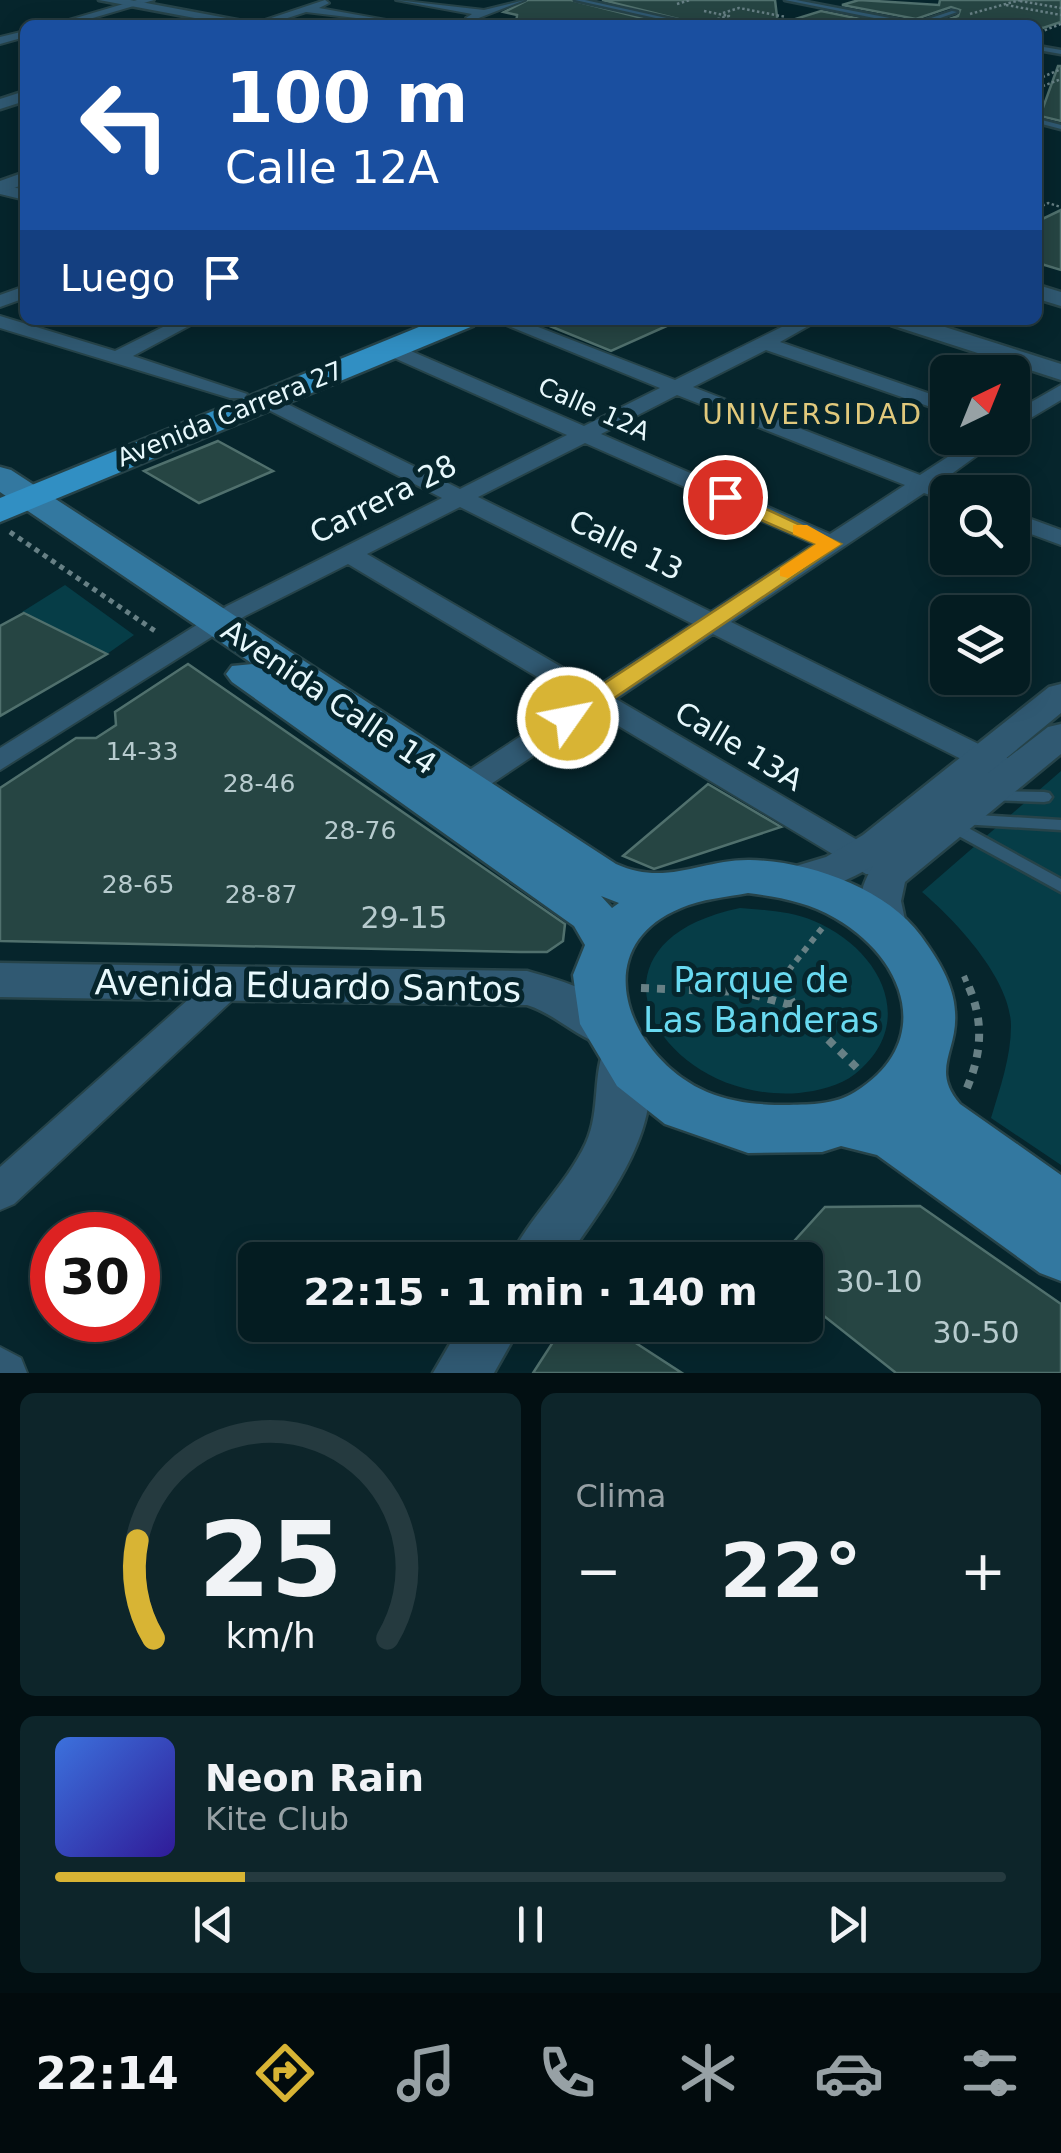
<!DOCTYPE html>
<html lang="es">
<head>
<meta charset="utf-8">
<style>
  :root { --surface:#041c21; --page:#0d252a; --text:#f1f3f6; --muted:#97a1a5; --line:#253a3f; --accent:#d8b434 }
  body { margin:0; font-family:"DejaVu Sans",sans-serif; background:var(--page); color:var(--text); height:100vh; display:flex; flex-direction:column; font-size:38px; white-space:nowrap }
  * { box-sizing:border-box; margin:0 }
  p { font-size:32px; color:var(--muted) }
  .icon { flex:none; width:55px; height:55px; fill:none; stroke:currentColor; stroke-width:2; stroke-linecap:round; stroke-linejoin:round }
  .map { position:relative; height:1373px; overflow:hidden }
  .side { display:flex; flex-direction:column; gap:20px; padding:20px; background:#020f12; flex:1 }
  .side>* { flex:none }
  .hud { position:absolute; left:20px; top:20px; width:1022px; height:305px; border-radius:15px; box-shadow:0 5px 25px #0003,0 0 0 2px var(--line); background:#1a4fa0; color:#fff; overflow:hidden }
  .needle { width:65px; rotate:43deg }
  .tools { position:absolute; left:930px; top:355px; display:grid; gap:20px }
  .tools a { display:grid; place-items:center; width:100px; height:100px; border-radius:15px; background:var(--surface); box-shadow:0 5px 25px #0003,0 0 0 2px var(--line); font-size:50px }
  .speed { position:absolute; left:30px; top:1212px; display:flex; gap:20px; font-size:50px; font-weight:700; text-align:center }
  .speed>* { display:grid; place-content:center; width:130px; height:130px; border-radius:50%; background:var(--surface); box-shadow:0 5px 25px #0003,0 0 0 2px var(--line); line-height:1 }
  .speed .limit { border:15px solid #d22; background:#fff; color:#111 }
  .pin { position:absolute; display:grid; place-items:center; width:85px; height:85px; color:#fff; margin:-42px; border:5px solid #fff; border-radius:50%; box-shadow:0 2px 10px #0007 }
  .me { position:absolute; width:110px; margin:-55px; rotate:57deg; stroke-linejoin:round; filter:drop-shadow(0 0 8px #0008) }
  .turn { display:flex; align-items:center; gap:35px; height:210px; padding:0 40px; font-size:45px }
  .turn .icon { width:130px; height:130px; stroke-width:2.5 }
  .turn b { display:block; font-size:70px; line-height:85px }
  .then { display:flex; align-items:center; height:95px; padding:0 40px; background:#0003; gap:20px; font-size:38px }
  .big { font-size:75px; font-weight:700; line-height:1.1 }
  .side .card { flex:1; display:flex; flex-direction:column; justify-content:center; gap:15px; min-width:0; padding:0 35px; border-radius:15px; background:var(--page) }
  .side .dial { align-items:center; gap:0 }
  .dial svg { height:260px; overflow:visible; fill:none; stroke:var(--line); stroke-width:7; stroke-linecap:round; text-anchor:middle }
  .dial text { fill:var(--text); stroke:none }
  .song { display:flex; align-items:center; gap:30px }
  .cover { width:120px; height:120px; border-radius:15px; background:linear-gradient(135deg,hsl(220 70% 55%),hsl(250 70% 35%)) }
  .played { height:10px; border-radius:5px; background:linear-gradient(90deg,var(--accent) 20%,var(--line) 20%) }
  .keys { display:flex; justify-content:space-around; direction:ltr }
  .heat { display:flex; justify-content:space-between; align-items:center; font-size:55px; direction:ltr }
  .side .tiles { flex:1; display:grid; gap:20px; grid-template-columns:1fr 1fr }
  .card:last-child { grid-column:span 2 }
  .trip { position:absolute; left:238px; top:1242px; width:585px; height:100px; border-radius:15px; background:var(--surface); box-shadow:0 5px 25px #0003,0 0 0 2px var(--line); font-weight:700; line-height:100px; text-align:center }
  .menu { display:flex; height:160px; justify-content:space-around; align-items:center; background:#020b0d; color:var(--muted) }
  .menu .icon { width:70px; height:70px }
  .menu .current { color:var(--accent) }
  .menu b { font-size:45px; color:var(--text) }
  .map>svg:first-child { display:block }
  .green { fill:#063d47 }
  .building { fill:#264543; stroke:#50706d; stroke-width:2.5 }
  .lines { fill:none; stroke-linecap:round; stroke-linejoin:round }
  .service-casing { stroke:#264349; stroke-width:5 }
  .minor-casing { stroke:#264349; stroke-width:4 }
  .tertiary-casing { stroke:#264349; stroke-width:5 }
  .secondary-casing { stroke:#264349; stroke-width:5 }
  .primary-casing { stroke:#264349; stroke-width:5 }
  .path-far3 { stroke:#678085; stroke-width:2.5; stroke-dasharray:2.5 2.5; stroke-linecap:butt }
  .path-far2 { stroke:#678085; stroke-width:5; stroke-dasharray:5 5; stroke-linecap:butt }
  .path-far1 { stroke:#678085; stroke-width:6; stroke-dasharray:6 6; stroke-linecap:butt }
  .path { stroke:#678085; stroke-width:8; stroke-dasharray:8 8; stroke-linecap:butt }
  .service { fill:#305972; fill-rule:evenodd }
  .minor { fill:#305972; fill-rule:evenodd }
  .tertiary { fill:#305972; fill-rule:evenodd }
  .secondary { fill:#3378a0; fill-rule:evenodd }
  .primary { fill:#318fc3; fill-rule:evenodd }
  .route { fill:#d8b434; stroke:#8c7522; stroke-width:2.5 }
  .slow { fill:#f59e0b }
  .labels { text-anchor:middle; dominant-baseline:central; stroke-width:10; stroke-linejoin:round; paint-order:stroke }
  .far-street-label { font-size:25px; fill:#e7f8fc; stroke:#06252c }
  .number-label { font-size:25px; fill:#b7cbce }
  .far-neighbourhood-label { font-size:28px; letter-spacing:2.5px; fill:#e1c97c; stroke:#06252c }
  .street-label { font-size:30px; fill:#e7f8fc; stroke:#06252c }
  .near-number-label { font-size:30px; fill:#b7cbce }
  .near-park-label { font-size:35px; fill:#69daf1; stroke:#06252c }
  .near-street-label { font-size:35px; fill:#e7f8fc; stroke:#06252c }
</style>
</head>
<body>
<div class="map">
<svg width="1061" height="1373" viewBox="0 0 1061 1373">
  <rect width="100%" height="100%" fill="#06252c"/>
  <!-- green -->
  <path class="green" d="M65 585 134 635 107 654 22 612Z
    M1061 771V1165L991 1118C1000 1088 1011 1057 1011 1026 1011 979 955 920 922 892Z
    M740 908C765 910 791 911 814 921 879 948 920 1022 855 1074 840 1086 817 1091 799 1093 662 1104 566 944 740 908Z"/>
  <!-- building -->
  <path class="building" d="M528 0H571L670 25 541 21 516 25 517 15 504 12Z
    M602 0H775L778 25H702Z
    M859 0 939 5 940 0H1061V22L1043 28 1000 20V25H932L958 16 960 10 951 7 916 19 842 5Z
    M821 11 890 25H796L795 19Z
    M1058 66H1061V121L1040 116Z
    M1061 210V270L1038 263V221Z
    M535 320H680L611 351Z
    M218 441 273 471 199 503 144 471Z
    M24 613 107 654 0 716V626Z
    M188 664 565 924 563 941 547 952H521L0 941V788L76 738H96L116 725 115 712Z
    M708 784 781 827 654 869 623 856Z
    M920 1206 1061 1304V1373H896L805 1301V1260H777L825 1207Z
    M564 1325H608L682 1373H533Z"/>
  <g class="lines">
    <defs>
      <path id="service" d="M575 0H585L698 25H687Z
        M785 0H796L916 23 952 11 957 12 921 25H909Z
        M1038 46 1061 50V54L1038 50Z
        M25 61V65L21 63 22 62Z
        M1038 119 1061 125V129L1038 123Z
        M993 791 1044 792 1049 793 1052 797 1049 801 1044 802 988 800 985 796 988 792Z
        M962 814 1061 820V830L961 824 1061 879V892L946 829 943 825 946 821H956L957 815Z"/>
      <path id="minor" d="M137 0H154L69 25H52Z
        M325 0 329 3 319 8 414 25 306 12 266 25H250Z
        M396 0 484 10 525 0 471 21 466 18 472 14Z
        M25 31V37L0 44V37Z
        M0 184 25 190V200L0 194Z
        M25 286V298L0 307V295Z
        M0 316 115 351 177 320H200L133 356 247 394 244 398H230L0 328Z
        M494 320H520L675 380 796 320H819L780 342 948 400V413L766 350 693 387 920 475 977 438H1001L939 483 958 492H948V501L924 493 731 622 1011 760 1016 767 1011 774H991L713 634 616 699 888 858 893 866 888 874H866L597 713 476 794H454L450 787 454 780 576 700 348 564 245 616 0 770V748L227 606 442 498 257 404V396H271L460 489 567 435 383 353V345H397L584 426 660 388ZM677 395 905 485 830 534 601 434ZM585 443 814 544 711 612 478 497ZM460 507 693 624 596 687 367 554Z
        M1061 385V400L1012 429V413Z
        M1012 512 1061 530V545L1012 527Z
        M229 970 241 974 246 983 241 992 14 1204 0 1210V1167L217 974Z
        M0 1347 21 1358 27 1373H0Z"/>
      <path id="tertiary" d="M99 0H130L264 25H232Z
        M25 91V101L0 109V99Z
        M25 172V184L0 193V181Z
        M1038 285 1061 292V306L1038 299Z
        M887 320H923L1061 364V380L891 325Z
        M1061 684V713L987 774 1048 727 1061 724V754L905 882 901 901 907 929 901 940 886 945 871 940C856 913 857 892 873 866 847 881 805 901 776 892L770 882 776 872 826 857 863 835 1049 687Z
        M0 963 527 971C562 981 610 993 628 1028L622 1040 640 1045C676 1116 604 1204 566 1260H509C529 1217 566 1186 586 1143 601 1110 592 1072 606 1046 577 1038 556 1014 527 1005L0 997Z
        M461 1325H521L494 1373H433Z"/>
      <path id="secondary" d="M0 467 11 470 616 864C666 887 702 859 750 860 808 861 886 888 921 936 937 958 954 984 955 1012 958 1052 930 1069 960 1104L1061 1175V1281L1040 1273 877 1155 841 1146 822 1152 748 1153 665 1124 617 1086 580 1024 573 975 585 945 574 926 232 682 226 674 232 666 253 664 0 492ZM748 893C779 897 808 902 835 918 907 959 935 1043 855 1092 834 1105 812 1104 789 1105 759 1105 734 1103 707 1092 630 1059 583 948 681 908 701 899 727 897 748 893ZM601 896 619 903 612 908Z"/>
      <path id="primary" d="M436 320H477L473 326 0 522V498Z"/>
    </defs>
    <!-- service casing -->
    <use href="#service" class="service-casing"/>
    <!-- minor casing -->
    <use href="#minor" class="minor-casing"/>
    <!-- tertiary casing -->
    <use href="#tertiary" class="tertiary-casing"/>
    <!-- secondary casing -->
    <use href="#secondary" class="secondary-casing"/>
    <!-- primary casing -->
    <use href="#primary" class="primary-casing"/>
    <!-- path-far3 -->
    <path class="path-far3" d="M1020 1 1061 8
      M677 4 690 0
      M1006 5 1061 15
      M704 11 729 16 710 21
      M723 13 739 8 786 17
      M970 14 1020 0
      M966 20 992 25
      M1001 25 1010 22
      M1040 32 1061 24
      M1038 79 1061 69
      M1038 88 1061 79
      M1038 208 1048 203 1061 207"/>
    <!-- path-far2 -->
    <path class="path-far2" d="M10 532 158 633"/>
    <!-- path-far1 -->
    <path class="path-far1" d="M964 976 969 988
      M781 980 823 927
      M756 988 781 980 785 988"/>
    <!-- path -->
    <path class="path" d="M764 985 743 992 794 1006
      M784 985 794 1006
      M641 988 743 992
      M794 1006 860 1071
      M967 1088C982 1052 984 1021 968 985"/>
    <!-- service -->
    <use href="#service" class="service"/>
    <!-- minor -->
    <use href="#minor" class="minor"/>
    <!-- tertiary -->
    <use href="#tertiary" class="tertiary"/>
    <!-- secondary -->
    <use href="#secondary" class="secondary"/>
    <!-- primary -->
    <use href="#primary" class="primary"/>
  </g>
  <!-- route -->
  <path class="route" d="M718 493H732L841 544 576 724H559V713L816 544 718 501Z"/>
  <!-- slow -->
  <path class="slow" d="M793 525H807L841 544 788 578 780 576V568L816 544 793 534Z"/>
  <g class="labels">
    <!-- far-street labels -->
    <g class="far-street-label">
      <text transform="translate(594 409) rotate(24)">Calle 12A</text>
      <text transform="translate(230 414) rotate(-22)">Avenida Carrera 27</text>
    </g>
    <!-- number labels -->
    <g class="number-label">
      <text x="142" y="751">14-33</text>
      <text x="259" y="783">28-46</text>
      <text x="360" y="830">28-76</text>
      <text x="138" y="884">28-65</text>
      <text x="261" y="894">28-87</text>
    </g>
    <!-- far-neighbourhood labels -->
    <g class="far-neighbourhood-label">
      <text x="813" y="414">UNIVERSIDAD</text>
    </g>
    <!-- street labels -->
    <g class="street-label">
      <text transform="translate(383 499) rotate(-27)">Carrera 28</text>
      <text transform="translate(626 545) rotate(26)">Calle 13</text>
      <text transform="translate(329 697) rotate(34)">Avenida Calle 14</text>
      <text transform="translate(739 746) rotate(31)">Calle 13A</text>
    </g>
    <!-- near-number labels -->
    <g class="near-number-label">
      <text x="404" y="917">29-15</text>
      <text x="879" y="1281">30-10</text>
      <text x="976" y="1332">30-50</text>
    </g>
    <!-- near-park labels -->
    <g class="near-park-label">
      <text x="761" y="980">Parque de<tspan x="761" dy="40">Las Banderas</tspan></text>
    </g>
    <!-- near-street labels -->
    <g class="near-street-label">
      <text transform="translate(308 986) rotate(1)">Avenida Eduardo Santos</text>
    </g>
  </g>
</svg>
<div class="tools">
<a><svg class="needle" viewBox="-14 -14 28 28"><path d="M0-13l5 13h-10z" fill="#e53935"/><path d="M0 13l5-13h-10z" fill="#97a1a5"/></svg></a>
<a><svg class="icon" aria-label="search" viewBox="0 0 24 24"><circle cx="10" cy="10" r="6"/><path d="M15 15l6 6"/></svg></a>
<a><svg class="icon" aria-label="layers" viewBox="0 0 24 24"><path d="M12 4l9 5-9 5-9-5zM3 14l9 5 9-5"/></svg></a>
</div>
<div class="speed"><div class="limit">30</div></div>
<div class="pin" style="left:725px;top:497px;background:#d93025"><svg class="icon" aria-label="arrive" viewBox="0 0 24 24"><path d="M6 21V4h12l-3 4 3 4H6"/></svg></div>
<svg class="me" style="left:568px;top:718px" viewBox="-20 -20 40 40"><circle r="17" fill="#d8b434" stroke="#fff" stroke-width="3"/><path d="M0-11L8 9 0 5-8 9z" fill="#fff"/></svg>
<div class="trip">22:15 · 1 min · 140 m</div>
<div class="hud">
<div class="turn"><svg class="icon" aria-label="left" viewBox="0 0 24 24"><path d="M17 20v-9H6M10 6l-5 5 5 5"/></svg><div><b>100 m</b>Calle 12A</div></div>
<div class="then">Luego<svg class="icon" aria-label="arrive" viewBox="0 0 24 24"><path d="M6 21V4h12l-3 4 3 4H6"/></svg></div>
</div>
</div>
<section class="side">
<div class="tiles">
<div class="card dial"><svg viewBox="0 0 100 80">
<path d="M14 69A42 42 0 1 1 86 69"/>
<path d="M14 69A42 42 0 0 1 9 39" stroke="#d8b434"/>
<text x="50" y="56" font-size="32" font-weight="700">25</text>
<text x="50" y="72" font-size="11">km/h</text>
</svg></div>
<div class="card"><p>Clima</p>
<div class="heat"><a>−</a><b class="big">22°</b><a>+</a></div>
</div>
<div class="card">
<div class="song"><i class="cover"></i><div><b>Neon Rain</b><p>Kite Club</p></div></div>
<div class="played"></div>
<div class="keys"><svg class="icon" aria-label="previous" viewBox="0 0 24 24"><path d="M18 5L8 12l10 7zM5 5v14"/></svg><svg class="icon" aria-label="pause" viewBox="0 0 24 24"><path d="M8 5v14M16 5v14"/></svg><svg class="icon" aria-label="next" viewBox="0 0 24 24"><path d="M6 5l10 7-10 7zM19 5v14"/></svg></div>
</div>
</div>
</section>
<nav class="menu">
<b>22:14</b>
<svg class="icon current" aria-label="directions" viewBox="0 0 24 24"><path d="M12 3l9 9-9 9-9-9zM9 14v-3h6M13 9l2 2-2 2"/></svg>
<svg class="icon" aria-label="music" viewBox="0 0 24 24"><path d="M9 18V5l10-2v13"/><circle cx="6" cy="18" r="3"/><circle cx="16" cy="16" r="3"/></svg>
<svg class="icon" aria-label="phone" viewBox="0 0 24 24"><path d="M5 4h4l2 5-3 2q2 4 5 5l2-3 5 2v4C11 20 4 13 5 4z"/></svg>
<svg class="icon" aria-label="climate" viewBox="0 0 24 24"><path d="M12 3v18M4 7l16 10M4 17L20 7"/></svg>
<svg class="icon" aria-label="car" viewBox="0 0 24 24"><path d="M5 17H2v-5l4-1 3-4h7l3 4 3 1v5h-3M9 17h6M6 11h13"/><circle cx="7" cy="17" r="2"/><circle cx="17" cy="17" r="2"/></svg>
<svg class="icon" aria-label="filters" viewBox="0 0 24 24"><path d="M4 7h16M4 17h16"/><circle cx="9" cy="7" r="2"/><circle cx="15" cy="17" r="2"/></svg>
</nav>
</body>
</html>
